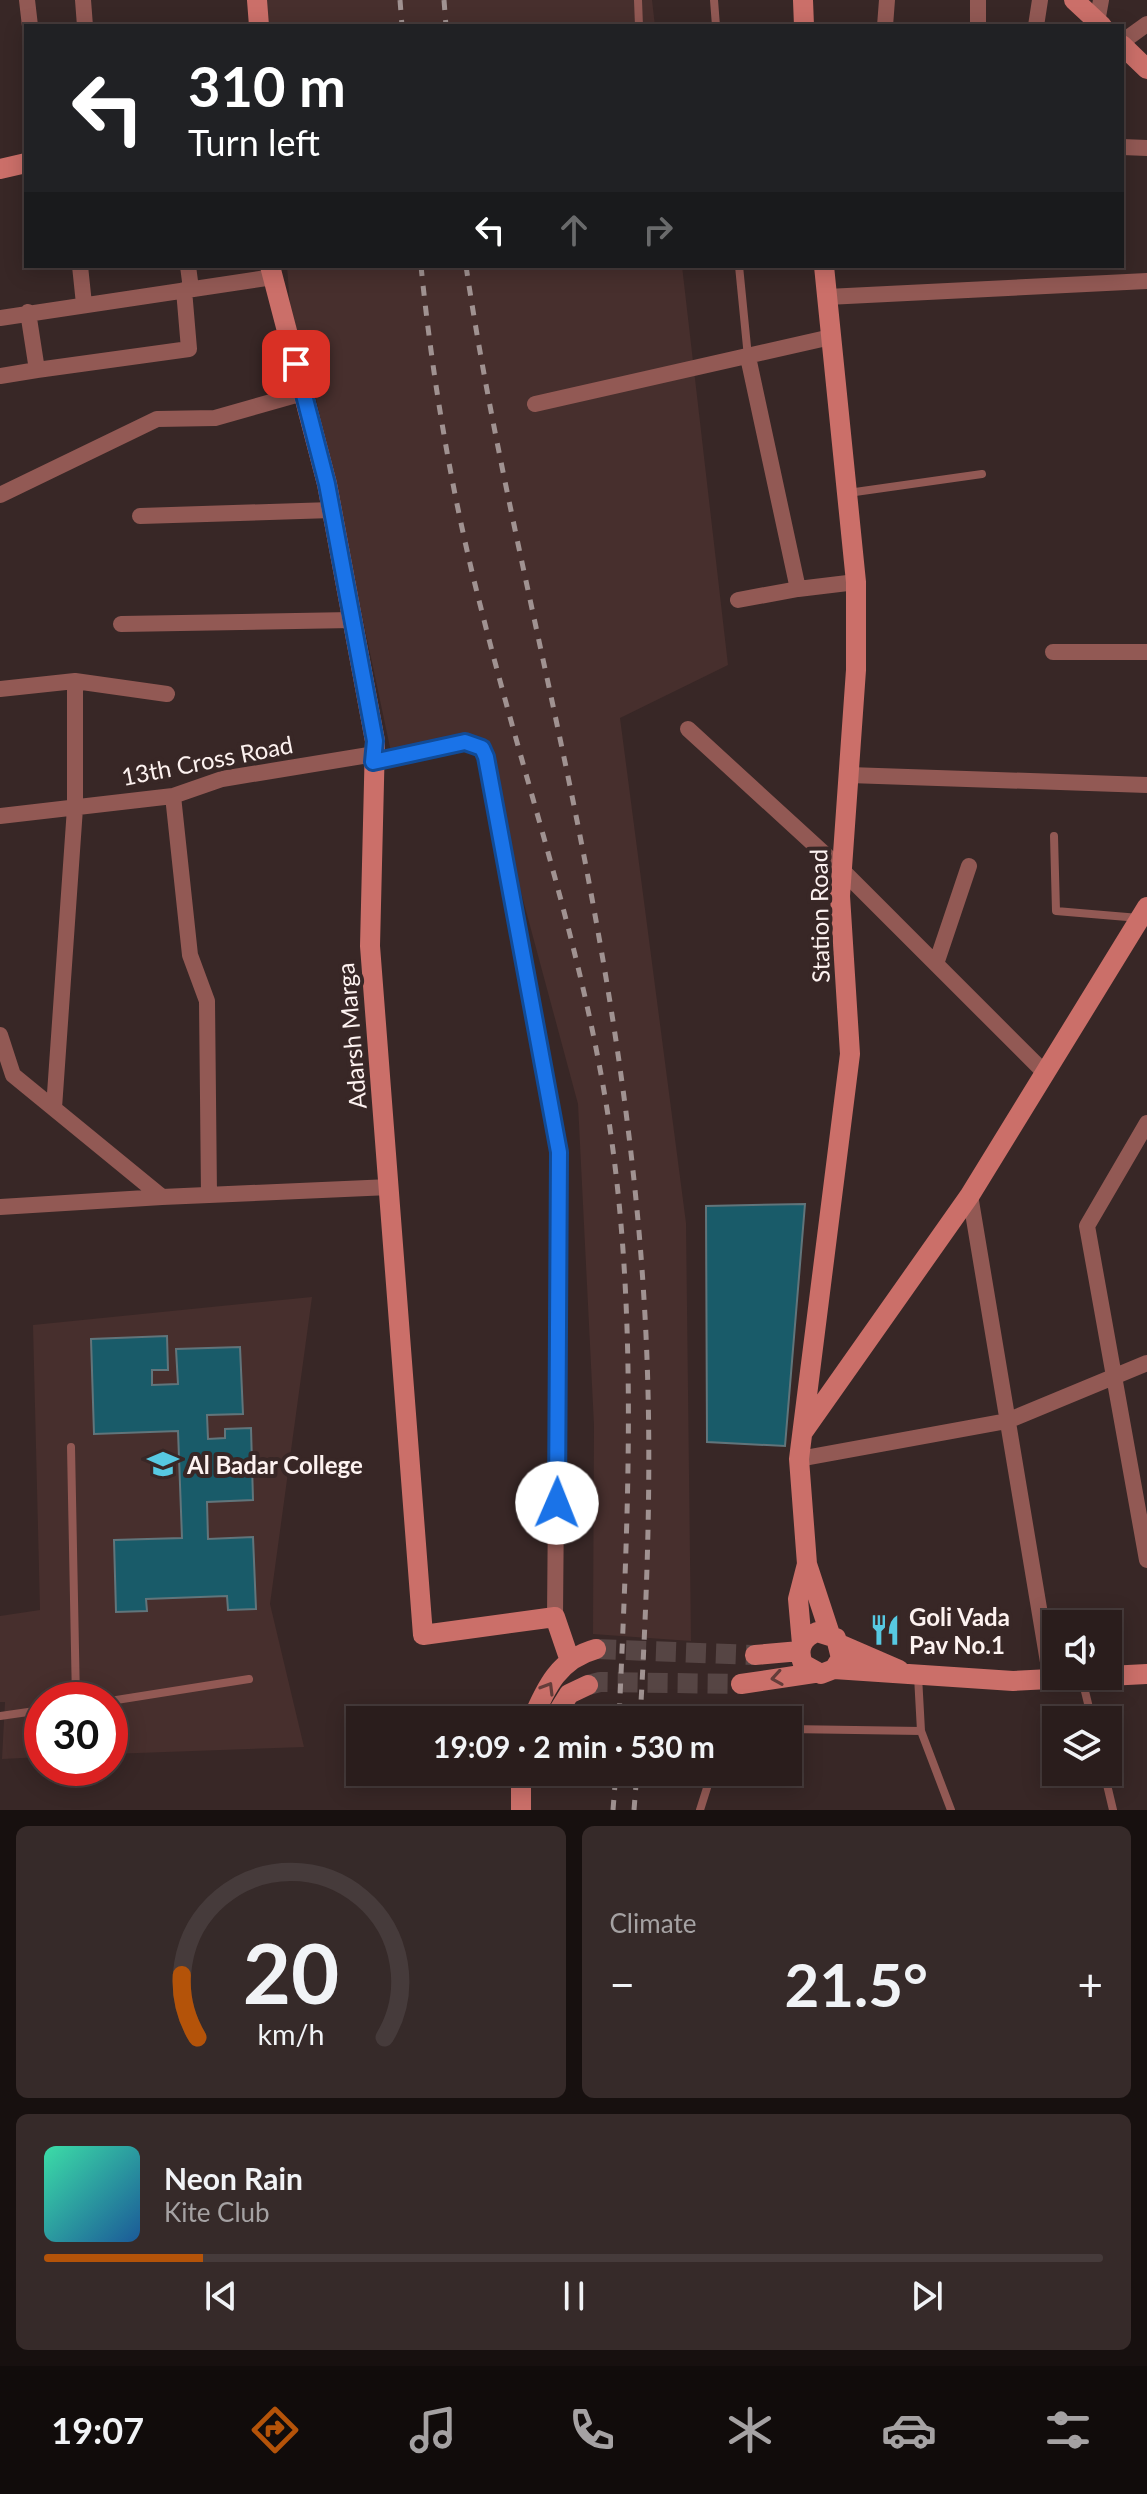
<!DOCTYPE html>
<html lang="en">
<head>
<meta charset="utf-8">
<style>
  :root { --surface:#2a1d1c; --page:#362a29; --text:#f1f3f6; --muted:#a5a2a3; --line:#463b3b; --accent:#b45309 }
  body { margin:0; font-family:Lato,sans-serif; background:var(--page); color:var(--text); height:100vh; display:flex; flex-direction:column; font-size:30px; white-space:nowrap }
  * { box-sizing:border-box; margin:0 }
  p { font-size:26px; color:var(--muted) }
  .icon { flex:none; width:44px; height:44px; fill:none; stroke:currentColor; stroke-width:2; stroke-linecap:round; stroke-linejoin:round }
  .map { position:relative; height:1810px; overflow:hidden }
  .panel { display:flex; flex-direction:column; gap:16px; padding:16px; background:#17100f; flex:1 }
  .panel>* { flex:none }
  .top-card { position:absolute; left:24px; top:24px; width:1100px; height:244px; border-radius:0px; box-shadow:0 4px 20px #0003,0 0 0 2px var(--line); background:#202124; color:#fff; overflow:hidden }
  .fabs { position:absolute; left:1042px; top:1610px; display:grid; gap:16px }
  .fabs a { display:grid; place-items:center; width:80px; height:80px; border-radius:0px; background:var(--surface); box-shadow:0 4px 20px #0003,0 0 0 2px var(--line); font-size:40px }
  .speed { position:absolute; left:24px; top:1682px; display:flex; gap:16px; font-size:40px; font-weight:700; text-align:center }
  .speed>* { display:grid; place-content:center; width:104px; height:104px; border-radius:50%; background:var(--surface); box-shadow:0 4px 20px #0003,0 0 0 2px var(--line); line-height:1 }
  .speed .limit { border:12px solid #d22; background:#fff; color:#111 }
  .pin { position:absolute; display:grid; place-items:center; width:68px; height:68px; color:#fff; margin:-34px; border-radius:16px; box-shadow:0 4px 12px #0006 }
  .me { position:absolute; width:88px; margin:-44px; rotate:1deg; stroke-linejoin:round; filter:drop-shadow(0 0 6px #0008) }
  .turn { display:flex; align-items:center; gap:28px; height:168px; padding:0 32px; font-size:36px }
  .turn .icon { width:104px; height:104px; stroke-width:2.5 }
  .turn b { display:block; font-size:56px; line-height:68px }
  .lanes { display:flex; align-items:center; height:76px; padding:0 32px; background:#0003; justify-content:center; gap:40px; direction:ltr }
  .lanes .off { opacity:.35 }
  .big { font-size:60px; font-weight:700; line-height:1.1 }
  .panel .card { flex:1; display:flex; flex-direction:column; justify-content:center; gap:12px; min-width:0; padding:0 28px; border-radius:12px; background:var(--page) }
  .panel .dial { align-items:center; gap:0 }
  .dial svg { height:208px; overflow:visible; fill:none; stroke:var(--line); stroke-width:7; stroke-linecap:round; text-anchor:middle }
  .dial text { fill:var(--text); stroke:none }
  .song { display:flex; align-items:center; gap:24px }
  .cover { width:96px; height:96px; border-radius:12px; background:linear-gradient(135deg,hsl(160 70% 55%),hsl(210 70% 35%)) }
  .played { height:8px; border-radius:4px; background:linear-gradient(90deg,var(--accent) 15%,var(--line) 15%) }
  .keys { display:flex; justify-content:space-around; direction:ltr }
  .heat { display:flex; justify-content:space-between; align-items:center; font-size:44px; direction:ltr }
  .panel .tiles { flex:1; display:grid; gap:16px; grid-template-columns:1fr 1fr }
  .card:last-child { grid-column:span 2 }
  .trip { position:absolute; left:346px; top:1706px; width:456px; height:80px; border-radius:0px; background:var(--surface); box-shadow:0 4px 20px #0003,0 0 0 2px var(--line); font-weight:700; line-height:80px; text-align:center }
  .tabs { display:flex; height:128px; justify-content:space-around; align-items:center; background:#110c0b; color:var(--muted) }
  .tabs .icon { width:56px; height:56px }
  .tabs .on { color:var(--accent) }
  .tabs b { font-size:36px; color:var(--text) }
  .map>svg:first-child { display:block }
  .built { fill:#472f2d }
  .building { fill:#195b69; stroke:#61757b; stroke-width:2 }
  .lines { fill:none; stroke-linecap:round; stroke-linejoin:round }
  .secondary-tunnel { stroke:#564544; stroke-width:20; stroke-dasharray:20 10; stroke-linecap:butt }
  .lane { stroke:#925954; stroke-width:8 }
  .street { stroke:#925954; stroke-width:16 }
  .secondary { stroke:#cb6f69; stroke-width:20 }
  .rail { stroke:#a09291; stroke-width:5; stroke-dasharray:10 10; stroke-linecap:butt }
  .oneway { stroke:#643d3a }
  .route-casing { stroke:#114b97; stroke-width:20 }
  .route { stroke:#1a73e8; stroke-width:14 }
  .labels { text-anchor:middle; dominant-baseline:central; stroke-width:8; stroke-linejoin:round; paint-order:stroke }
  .street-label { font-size:24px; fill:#fdf2f0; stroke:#382726 }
  .poi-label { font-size:24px; font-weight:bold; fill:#fdf2f0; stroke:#382726; text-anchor:start }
</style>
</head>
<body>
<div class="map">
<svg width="1147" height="1810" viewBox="0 0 1147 1810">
  <rect width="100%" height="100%" fill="#382726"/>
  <!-- built -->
  <path class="built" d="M266 0H652L655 26H268Z
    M287 266H682L728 665 620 718 686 1223 691 1641 593 1634 594 1425 578 1104 483 751 391 752 316 398 290 306Z
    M312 1297 270 1604 304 1747 110 1754V1700H42V1757L2 1759 5 1702H0V1616L40 1610 33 1325Z"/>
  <!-- building -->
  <path class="building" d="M805 1204 785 1446 707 1442 706 1206Z
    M167 1336 168 1370H152V1385L178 1384 176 1349 240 1347 243 1414 207 1415 208 1439 225 1438V1429L251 1428 253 1500 207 1502 208 1539 253 1537 256 1609 228 1610 227 1596 146 1599 147 1611 116 1612 114 1540 182 1538 178 1431 94 1434 91 1339Z"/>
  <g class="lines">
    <!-- secondary-tunnel -->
    <path class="secondary-tunnel" d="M596 1649 755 1655
      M588 1685 600 1682 741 1684"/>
    <!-- lane -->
    <path class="lane" d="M638 0 639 26
      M714 0 716 26
      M739 266 748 357
      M848 493 982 474
      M1054 836 1056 911 1139 918
      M71 1447 76 1700
      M918 1676 921 1731 951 1810
      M1082 1679 1092 1720
      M110 1701 249 1679
      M0 1716 42 1710
      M788 1729 921 1731
      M1104 1772 1113 1810
      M700 1810 712 1772"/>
    <!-- street -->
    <path class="street" d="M27 0 30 26
      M83 0 85 26
      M1097 22 1101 0
      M885 26 887 0
      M978 26V0
      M1036 26 1040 0
      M1122 42 1147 24
      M1122 147 1147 148
      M80 266 84 304
      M188 266 191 289
      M827 297 1147 281
      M0 318 273 277
      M748 357 798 589 856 582
      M37 370 189 349 184 290
      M0 376 37 370 28 312
      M535 404 831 337
      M0 495 157 419 215 418 303 393
      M140 516 332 510
      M738 600 798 589
      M121 624 352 620
      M1053 652H1147
      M0 689 75 681 167 694
      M688 729 842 870 1045 1073
      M373 762 465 742 482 748 486 757 559 1152 555 1617
      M849 775 1147 785
      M173 796 190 955 207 1001 209 1195
      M0 816 173 796 222 779 375 754
      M936 964 969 866
      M0 1035 13 1075 162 1197 390 1187
      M54 1108 75 808V681
      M970 1195 1051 1680
      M0 1207 162 1197
      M799 1459 1007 1421 1147 1363
      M1147 1560 1087 1226 1147 1123"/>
    <!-- secondary -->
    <path class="secondary" d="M257 0 259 26
      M803 0 804 26
      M1074 0 1102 26
      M1122 45 1147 69
      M0 169 26 163
      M270 266 327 484 375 741 370 946 423 1635 555 1617 569 1658
      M824 266 856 582V670L840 896 850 1054 799 1459 807 1564 830 1634
      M803 1432 970 1195 1147 907
      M802 1644 798 1599 807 1564
      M839 1644 899 1670
      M755 1655 800 1651
      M834 1669 841 1658 836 1638 817 1632C802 1638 797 1649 803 1664L821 1674 834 1669 1013 1681 1147 1674
      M741 1684 814 1673
      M532 1720C546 1687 559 1659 596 1649
      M553 1720 569 1694 588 1685
      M521 1810V1772"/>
    <!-- rail -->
    <path class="rail" d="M400 0 402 26
      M444 0 446 26
      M421 266C433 384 453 501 483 616 523 775 576 929 604 1091 640 1298 628 1511 619 1720
      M466 266C498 480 554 690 593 904 617 1034 636 1167 644 1299 653 1440 648 1580 640 1720
      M613 1810 616 1772
      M634 1810 637 1772"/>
  </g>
  <!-- one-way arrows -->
  <defs><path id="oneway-chevron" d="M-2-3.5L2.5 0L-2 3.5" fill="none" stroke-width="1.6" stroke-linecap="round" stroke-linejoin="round" transform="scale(2)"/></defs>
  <g class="oneway">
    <use href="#oneway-chevron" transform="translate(777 1678) rotate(171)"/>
    <use href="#oneway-chevron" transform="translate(548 1688) rotate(-59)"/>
  </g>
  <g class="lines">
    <defs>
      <path id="route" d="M296 364 327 484 375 741 373 762 465 742 482 748 486 757 559 1152 557 1503"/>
    </defs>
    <!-- route casing -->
    <use href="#route" class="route-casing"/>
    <!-- route -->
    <use href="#route" class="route"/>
  </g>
  <!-- icons -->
  <defs>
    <symbol id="university-bare" viewBox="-9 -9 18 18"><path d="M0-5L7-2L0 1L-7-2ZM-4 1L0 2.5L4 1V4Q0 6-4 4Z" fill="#57c9e2" stroke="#382726" stroke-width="2.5" paint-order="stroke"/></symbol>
    <symbol id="restaurant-bare" viewBox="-9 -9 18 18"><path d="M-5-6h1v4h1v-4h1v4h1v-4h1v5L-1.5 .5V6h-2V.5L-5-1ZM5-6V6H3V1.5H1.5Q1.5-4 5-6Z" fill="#57c9e2" stroke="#382726" stroke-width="2.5" paint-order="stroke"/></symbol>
  </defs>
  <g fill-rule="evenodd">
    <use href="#university-bare" x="141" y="1442" width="44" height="44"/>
    <use href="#restaurant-bare" x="863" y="1608" width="44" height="44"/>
  </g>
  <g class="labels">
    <!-- street labels -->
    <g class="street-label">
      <text transform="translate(207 760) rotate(-11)">13th Cross Road</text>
      <text transform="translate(819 916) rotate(-91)">Station Road</text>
      <text transform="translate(351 1036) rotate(-95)">Adarsh Marga</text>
    </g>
    <!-- poi labels -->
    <g class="poi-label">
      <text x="187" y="1464">Al Badar College</text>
      <text x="909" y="1616">Goli Vada<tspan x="909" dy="28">Pav No.1</tspan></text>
    </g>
  </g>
</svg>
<div class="fabs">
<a><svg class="icon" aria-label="sound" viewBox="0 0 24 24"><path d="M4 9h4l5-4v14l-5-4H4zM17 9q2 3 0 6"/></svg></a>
<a><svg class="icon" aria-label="layers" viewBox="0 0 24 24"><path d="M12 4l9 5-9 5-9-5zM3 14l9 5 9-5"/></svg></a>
</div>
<div class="speed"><div class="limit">30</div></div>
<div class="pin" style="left:296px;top:364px;background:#d93025"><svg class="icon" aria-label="arrive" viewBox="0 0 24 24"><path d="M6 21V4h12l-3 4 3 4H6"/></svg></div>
<svg class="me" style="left:557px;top:1503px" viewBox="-20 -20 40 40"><circle r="19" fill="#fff"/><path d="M0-13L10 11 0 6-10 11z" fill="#1a73e8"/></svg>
<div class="trip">19:09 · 2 min · 530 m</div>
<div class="top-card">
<div class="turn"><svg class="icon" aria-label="left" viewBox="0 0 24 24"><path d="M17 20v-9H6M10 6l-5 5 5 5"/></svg><div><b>310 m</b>Turn left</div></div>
<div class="lanes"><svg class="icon" aria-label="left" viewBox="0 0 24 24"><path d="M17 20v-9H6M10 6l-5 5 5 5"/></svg><svg class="icon off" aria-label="ahead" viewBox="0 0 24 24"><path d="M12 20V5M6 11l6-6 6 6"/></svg><svg class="icon off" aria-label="right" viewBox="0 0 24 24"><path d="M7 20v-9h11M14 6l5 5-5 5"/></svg></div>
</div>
</div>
<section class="panel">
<div class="tiles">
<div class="card dial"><svg viewBox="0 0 100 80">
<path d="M14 69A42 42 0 1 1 86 69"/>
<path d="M14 69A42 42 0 0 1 8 45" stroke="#b45309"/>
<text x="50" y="56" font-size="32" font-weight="700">20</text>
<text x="50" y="72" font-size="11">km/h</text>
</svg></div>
<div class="card"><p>Climate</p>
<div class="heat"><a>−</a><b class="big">21.5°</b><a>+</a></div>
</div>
<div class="card">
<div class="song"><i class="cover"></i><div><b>Neon Rain</b><p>Kite Club</p></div></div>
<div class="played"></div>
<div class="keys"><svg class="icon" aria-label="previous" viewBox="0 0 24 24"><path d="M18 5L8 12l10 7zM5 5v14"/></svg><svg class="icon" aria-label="pause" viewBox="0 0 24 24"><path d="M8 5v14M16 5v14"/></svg><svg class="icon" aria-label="next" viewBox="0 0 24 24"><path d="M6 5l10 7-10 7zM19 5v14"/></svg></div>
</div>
</div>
</section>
<nav class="tabs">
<b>19:07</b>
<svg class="icon on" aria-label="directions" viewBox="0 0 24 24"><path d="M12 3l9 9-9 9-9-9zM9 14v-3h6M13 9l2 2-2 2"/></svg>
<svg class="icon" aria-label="music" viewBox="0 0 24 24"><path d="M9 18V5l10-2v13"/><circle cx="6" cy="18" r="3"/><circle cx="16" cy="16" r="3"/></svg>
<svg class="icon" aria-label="phone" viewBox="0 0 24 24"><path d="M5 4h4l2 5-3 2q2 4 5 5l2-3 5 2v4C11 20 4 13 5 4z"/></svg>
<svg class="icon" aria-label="climate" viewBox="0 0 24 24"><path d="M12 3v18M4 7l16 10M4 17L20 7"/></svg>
<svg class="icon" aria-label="car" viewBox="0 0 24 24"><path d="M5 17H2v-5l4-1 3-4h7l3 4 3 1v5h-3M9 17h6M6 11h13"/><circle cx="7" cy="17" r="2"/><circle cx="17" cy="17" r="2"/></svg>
<svg class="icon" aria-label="filters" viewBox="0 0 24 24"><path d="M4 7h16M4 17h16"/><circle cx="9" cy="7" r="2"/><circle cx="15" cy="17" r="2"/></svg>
</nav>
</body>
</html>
